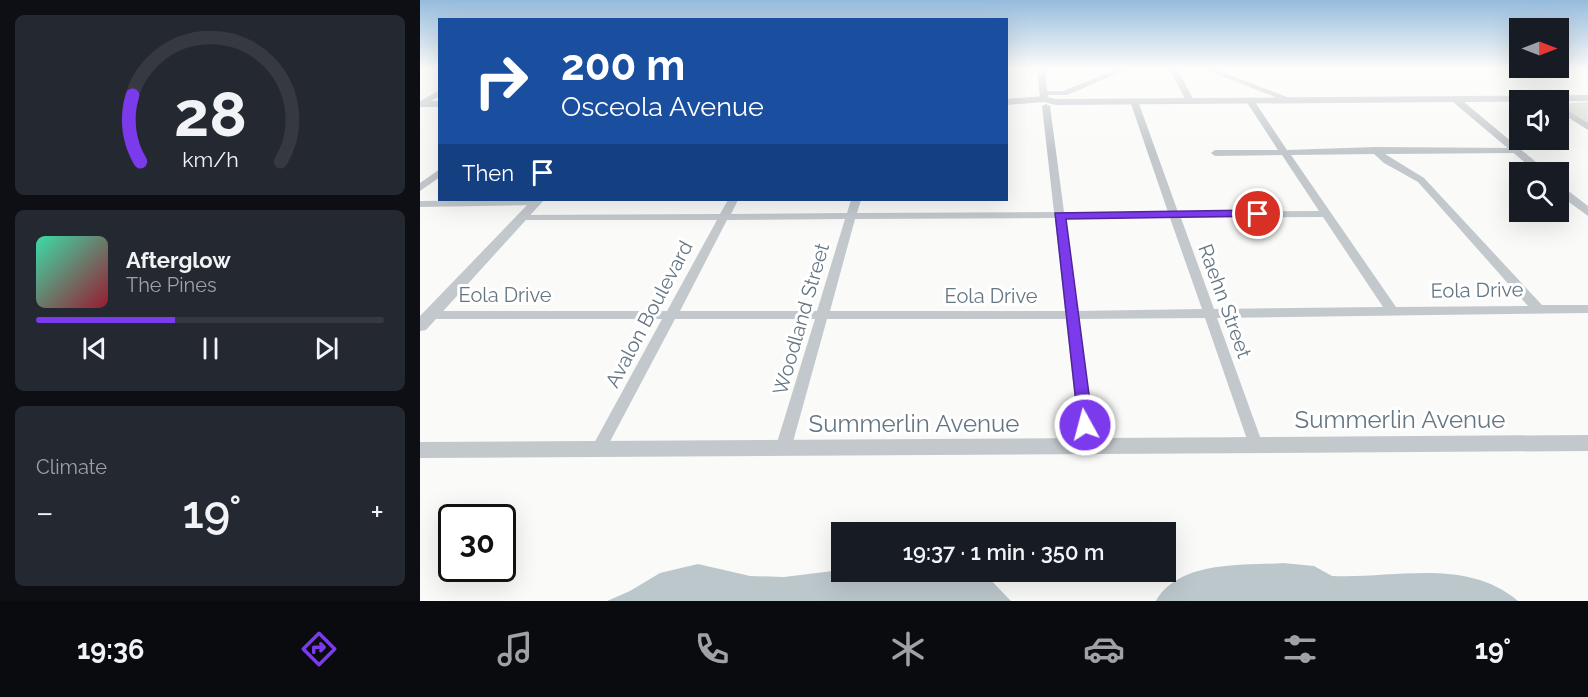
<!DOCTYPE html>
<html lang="en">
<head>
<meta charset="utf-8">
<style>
  :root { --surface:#171b24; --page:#242831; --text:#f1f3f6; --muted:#9ea1a6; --line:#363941; --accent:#7c3aed }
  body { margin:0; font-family:Raleway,sans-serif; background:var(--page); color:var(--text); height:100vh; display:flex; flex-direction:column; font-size:22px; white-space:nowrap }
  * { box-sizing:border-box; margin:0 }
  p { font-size:20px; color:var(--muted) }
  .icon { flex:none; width:33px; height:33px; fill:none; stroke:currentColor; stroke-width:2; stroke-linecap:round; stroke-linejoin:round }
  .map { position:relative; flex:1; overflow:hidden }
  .panel { display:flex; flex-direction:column; gap:15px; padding:15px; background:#0d0f14; width:420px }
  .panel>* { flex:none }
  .top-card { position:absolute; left:18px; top:18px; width:570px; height:183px; border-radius:0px; box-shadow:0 6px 24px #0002; background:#1a4fa0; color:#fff; overflow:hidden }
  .needle { width:39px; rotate:90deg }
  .controls { position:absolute; left:1089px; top:18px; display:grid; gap:12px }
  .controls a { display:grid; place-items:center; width:60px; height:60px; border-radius:0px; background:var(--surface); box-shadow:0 6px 24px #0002; font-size:30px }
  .speed { position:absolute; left:18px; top:504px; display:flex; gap:12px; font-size:30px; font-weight:700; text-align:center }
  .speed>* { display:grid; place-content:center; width:78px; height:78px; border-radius:50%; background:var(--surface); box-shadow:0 6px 24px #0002; line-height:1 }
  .speed .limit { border:3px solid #111; border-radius:9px; background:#fff; color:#111 }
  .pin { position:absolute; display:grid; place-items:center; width:51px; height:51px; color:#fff; margin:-26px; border:3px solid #fff; border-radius:50%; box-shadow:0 2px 6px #0007 }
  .me { position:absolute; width:66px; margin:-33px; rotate:353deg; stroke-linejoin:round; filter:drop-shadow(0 0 4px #0008) }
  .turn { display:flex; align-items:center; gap:21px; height:126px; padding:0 24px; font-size:27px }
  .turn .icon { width:78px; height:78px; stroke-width:2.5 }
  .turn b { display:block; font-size:42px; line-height:51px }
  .then { display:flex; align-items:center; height:57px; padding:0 24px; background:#0003; gap:12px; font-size:22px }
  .big { font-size:45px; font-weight:600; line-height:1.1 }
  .panel .card { flex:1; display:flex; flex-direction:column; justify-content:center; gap:9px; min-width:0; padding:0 21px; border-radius:9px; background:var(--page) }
  .panel .dial { align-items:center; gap:0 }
  .dial svg { height:156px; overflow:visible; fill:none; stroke:var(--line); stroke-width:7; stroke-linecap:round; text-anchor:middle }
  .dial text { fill:var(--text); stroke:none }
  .song { display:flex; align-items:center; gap:18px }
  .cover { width:72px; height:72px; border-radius:9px; background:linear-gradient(135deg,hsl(160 70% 55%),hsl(350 70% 35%)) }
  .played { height:6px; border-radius:3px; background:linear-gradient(90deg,var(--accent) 40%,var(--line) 40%) }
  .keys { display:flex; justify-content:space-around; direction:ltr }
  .heat { display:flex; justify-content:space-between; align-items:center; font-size:33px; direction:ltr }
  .trip { position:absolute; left:411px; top:522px; width:345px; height:60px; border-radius:0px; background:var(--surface); box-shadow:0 6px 24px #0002; font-weight:600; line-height:60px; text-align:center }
  .dock { display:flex; height:96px; justify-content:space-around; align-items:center; background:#090b0e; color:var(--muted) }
  .dock .icon { width:42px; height:42px }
  .dock .on { color:var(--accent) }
  .dock b { font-size:27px; color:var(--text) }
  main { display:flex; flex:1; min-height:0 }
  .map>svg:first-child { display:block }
  .green { fill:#dadfd7 }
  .water { fill:#bbc7cb }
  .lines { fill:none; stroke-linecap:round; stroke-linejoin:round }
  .minor { fill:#c3c8cc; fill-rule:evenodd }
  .tertiary { fill:#c3c8cc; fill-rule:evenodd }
  .route { fill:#7c3aed; stroke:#51269a; stroke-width:1.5 }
  .labels { text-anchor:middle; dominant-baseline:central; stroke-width:6; stroke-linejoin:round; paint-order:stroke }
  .street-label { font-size:20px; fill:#657683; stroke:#fff }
  .near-street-label { font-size:24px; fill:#657683; stroke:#fff }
</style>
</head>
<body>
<main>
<section class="panel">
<div class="card dial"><svg viewBox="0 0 100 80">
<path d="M14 69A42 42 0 1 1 86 69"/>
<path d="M14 69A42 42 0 0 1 10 35" stroke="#7c3aed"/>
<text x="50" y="56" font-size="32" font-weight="700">28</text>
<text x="50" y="72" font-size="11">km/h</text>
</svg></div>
<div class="card">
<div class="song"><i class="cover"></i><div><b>Afterglow</b><p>The Pines</p></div></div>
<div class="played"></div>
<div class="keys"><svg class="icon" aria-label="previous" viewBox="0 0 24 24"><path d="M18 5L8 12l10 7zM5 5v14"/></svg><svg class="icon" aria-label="pause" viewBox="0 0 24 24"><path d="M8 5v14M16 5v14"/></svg><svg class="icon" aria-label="next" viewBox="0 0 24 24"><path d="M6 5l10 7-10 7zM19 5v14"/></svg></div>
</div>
<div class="card"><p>Climate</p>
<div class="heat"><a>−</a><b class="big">19°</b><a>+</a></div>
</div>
</section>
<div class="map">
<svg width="1168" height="601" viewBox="0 0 1168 601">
  <rect width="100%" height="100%" fill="#fafaf8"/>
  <!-- green -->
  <path class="green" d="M1168 102V125L1139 105 1138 104Z"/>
  <!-- water -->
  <path class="water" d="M863 563 894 566 912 576C974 579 1046 557 1098 601H736C760 560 822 566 863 563Z
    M278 564 330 576 364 577 421 570 563 572 591 601H187L210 591 240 573Z"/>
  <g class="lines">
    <!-- minor -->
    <path class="minor" d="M617 68H625L627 91H643L700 68H710L647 95H628L627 99H624L620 97Z
      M749 68H757L774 101 773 103 766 101Z
      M781 68H791L875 100 868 102Z
      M20 90V96L0 107V101Z
      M711 99 718 101 758 212 899 211 862 155 795 156 791 153 795 150H858L826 101 830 99H833L867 150 955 147 1098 148V152L1095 153 965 154 1004 178 1122 305H1168V313L797 318 843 445 841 449 836 451 831 449 829 445 785 318 658 319 676 447 673 451 668 453 663 451 660 447 646 319H407L371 449 368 453 363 455 358 453 355 449 395 319H255L185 451 180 453 175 451 172 447 242 319H10L4 315 10 311H247L297 220H97L96 218 97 216 101 215 300 214 308 200H318L311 214 427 213 431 200H441L437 213 634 212 622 106 626 104 630 106 644 212H748L710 101ZM954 154 964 163 998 182 1108 306 976 307 871 155ZM903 217 963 307 794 309 761 218ZM635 218 645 311H410L435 219ZM645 218H750L782 309 657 311ZM425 219 397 311H260L307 220Z
      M1138 105 1168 123V130L1138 111Z
      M20 169V177L0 191V183Z
      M115 200 119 201V205L0 207V201Z"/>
    <!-- tertiary -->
    <path class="tertiary" d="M1168 95V101L1044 102 1128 172H1116L1033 102 636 105 624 102 586 105V99L624 96 636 99Z
      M0 101H20V107H0Z
      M1138 183 1168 206V216L1138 194Z
      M112 200H124L6 330 0 331V316Z
      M1168 435V451L0 458V442Z"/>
  </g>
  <!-- sky -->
  <linearGradient id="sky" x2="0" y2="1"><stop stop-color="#96bcdc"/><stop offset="0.45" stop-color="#fdfdfc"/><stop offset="1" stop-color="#fdfdfc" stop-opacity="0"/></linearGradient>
  <rect width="1168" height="152" fill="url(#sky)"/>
  <!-- route -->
  <path class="route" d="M838 210 842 211V216L646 219 673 425 671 430H659L635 213Z"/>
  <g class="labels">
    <!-- street labels -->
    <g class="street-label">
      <text transform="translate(1057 290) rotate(-1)">Eola Drive</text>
      <text x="85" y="295">Eola Drive</text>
      <text x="571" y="296">Eola Drive</text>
      <text transform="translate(805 301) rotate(70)">Raehn Street</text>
      <text transform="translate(229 314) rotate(-62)">Avalon Boulevard</text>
      <text transform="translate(381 319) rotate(-74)">Woodland Street</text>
    </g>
    <!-- near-street labels -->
    <g class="near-street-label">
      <text x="980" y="419">Summerlin Avenue</text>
      <text x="494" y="423">Summerlin Avenue</text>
    </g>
  </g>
</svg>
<div class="controls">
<a><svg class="needle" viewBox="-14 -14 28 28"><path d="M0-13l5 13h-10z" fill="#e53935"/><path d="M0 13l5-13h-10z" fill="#9ea1a6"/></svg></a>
<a><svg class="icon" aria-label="sound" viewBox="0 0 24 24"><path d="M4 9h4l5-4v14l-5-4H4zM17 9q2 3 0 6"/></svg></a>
<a><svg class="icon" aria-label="search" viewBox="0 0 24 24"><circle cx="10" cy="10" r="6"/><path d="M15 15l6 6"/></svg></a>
</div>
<div class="speed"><div class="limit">30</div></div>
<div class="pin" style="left:838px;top:214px;background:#d93025"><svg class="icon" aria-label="arrive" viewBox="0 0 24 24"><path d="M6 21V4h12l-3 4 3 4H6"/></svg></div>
<svg class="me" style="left:665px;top:425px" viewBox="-20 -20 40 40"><circle r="17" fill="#7c3aed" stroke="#fff" stroke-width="3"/><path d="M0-11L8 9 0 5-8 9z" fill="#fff"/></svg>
<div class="trip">19:37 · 1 min · 350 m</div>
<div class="top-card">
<div class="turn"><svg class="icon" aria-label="right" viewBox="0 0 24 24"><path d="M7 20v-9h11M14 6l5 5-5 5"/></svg><div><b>200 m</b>Osceola Avenue</div></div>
<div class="then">Then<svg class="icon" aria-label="arrive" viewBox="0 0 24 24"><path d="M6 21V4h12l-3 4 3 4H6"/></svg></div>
</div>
</div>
</main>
<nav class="dock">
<b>19:36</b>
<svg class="icon on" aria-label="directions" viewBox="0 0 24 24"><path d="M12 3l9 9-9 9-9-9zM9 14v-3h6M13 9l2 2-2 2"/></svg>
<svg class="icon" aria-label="music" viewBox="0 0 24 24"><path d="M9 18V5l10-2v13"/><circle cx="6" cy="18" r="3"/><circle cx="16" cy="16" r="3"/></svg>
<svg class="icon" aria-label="phone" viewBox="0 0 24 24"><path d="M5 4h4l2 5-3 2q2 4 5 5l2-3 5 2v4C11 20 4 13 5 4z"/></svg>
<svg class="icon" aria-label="climate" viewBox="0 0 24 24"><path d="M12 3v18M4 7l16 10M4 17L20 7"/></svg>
<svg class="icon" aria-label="car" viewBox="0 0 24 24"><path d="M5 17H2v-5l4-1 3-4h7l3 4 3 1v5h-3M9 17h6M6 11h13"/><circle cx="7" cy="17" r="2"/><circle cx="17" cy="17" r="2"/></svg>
<svg class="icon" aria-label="filters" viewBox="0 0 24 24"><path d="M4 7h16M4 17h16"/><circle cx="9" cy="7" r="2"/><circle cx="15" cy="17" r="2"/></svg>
<b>19°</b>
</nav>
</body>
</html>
